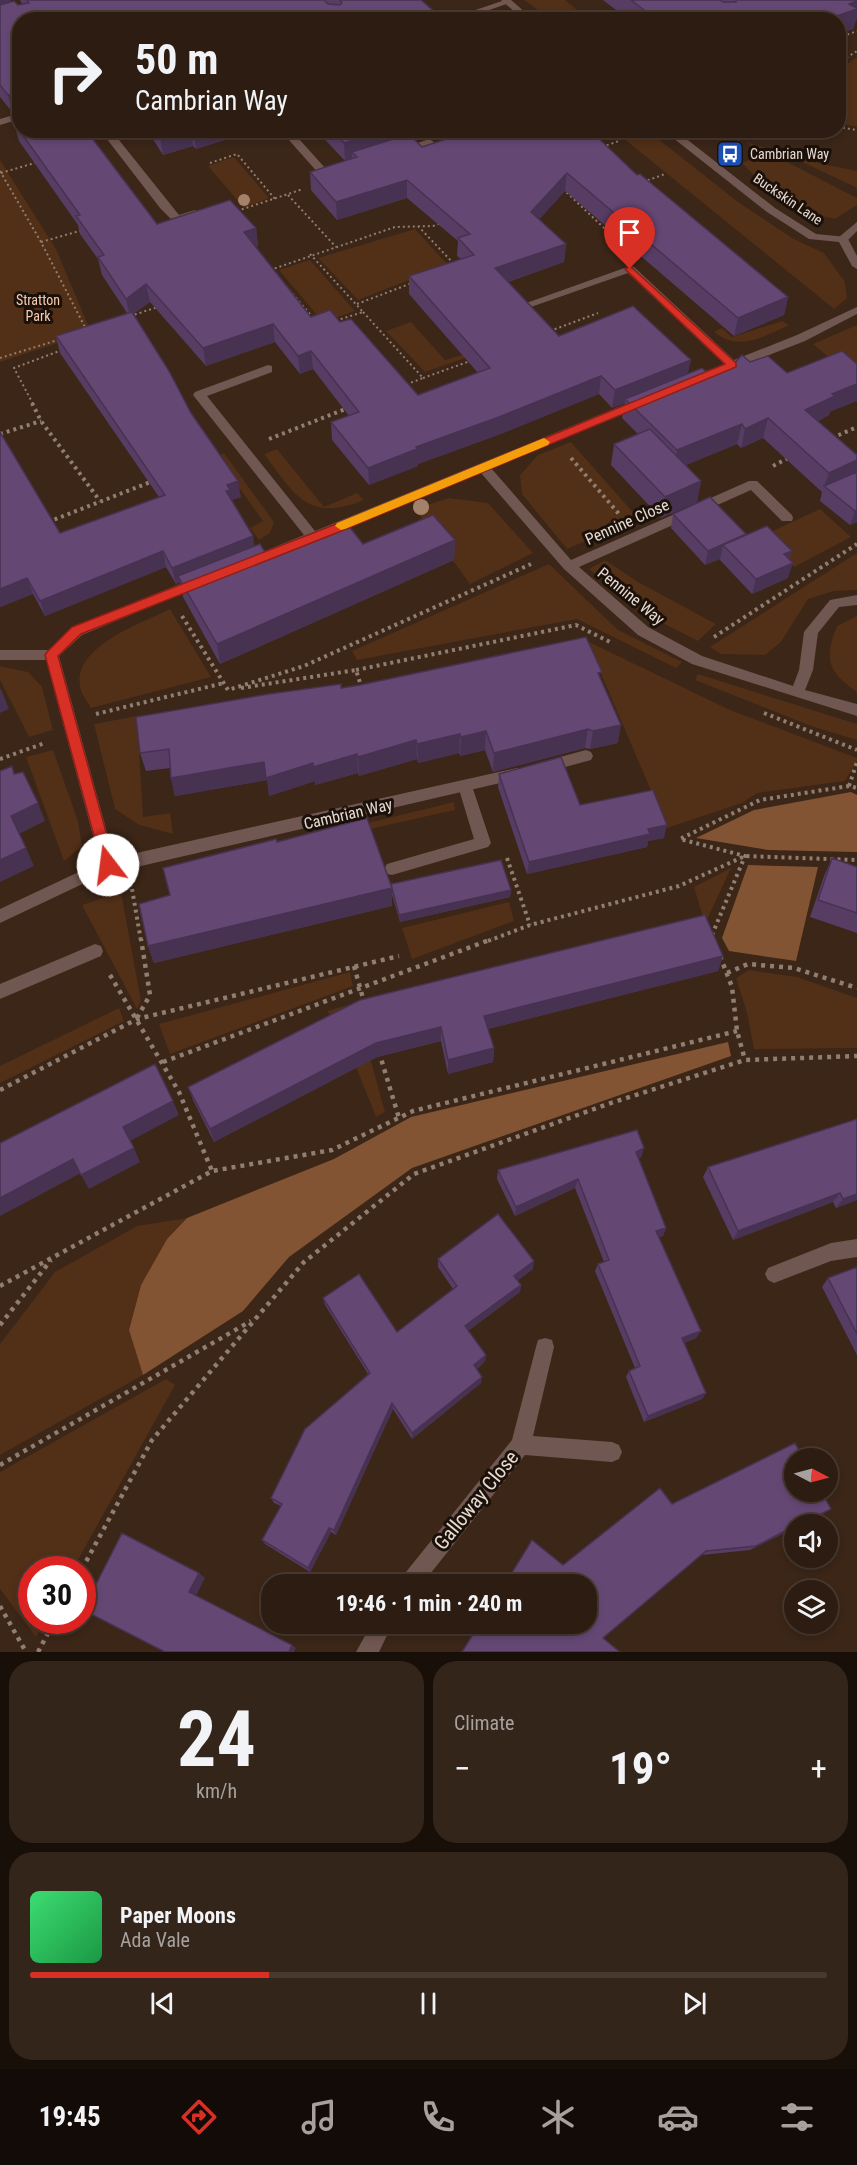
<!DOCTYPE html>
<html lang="en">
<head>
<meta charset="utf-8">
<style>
  :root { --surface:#2c1c11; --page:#34251a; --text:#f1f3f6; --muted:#a6a19f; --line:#483a31; --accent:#d93025 }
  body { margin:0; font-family:"Roboto Condensed",sans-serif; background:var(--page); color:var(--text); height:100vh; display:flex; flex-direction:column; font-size:22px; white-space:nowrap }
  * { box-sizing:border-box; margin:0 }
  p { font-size:20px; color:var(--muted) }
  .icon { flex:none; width:33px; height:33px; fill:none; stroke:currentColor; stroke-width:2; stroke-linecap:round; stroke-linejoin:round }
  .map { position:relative; height:1652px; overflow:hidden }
  .details { display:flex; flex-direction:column; gap:9px; padding:9px; background:#180f09; flex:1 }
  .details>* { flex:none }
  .guide { position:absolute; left:12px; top:12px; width:834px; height:126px; border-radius:24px; box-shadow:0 3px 9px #0003,0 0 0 2px var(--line); background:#2c1c11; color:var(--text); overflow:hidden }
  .needle { width:39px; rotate:96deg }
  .tools { position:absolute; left:784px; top:1448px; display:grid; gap:12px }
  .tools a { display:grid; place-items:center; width:54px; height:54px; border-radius:50%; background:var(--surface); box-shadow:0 3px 9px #0003,0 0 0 2px var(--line); font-size:30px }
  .speed { position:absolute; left:18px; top:1556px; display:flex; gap:12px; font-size:30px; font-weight:700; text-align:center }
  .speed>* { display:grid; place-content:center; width:78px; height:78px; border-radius:50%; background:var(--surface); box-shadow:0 3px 9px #0003,0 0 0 2px var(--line); line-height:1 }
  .speed .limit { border:9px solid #d22; background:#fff; color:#111 }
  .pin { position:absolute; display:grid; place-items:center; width:51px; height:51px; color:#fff; margin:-62px -26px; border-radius:50% 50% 50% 0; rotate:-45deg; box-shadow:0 0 6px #0007 }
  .pin .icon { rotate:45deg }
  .me { position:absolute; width:66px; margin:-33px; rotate:345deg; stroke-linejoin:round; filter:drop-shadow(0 0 4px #0008) }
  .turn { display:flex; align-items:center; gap:21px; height:126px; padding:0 24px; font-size:27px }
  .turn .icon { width:78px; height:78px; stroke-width:2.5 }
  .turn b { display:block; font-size:42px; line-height:51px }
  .big { font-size:45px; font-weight:700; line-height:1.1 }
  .details .widget { flex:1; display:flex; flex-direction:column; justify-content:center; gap:9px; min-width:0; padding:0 21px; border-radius:24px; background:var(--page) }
  .details .dial { align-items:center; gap:0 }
  .dial b { font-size:78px; line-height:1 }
  .song { display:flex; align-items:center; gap:18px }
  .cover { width:72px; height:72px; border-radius:9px; background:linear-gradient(135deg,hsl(140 70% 55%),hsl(140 70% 35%)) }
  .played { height:6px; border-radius:3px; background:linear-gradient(90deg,var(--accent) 30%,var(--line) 30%) }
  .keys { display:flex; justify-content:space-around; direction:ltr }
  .heat { display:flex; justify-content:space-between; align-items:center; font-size:33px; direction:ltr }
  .details .tiles { flex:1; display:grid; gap:9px; grid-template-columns:1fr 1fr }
  .widget:last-child { grid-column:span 2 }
  .trip { position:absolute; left:261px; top:1574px; width:336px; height:60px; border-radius:24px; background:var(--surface); box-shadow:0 3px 9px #0003,0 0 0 2px var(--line); font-weight:700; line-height:60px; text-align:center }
  .tab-bar { display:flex; height:96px; justify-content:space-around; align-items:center; background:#120b07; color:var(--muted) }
  .tab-bar .icon { width:42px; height:42px }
  .tab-bar .selected { color:var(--accent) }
  .tab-bar b { font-size:27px; color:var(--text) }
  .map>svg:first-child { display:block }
  .green { fill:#522f17 }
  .forest { fill:#835433 }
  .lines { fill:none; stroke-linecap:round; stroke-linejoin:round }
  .path-far2 { stroke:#907e72; stroke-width:2; stroke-dasharray:2 3; stroke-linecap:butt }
  .path-far1 { stroke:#907e72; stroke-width:4; stroke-dasharray:3 4; stroke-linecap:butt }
  .path { stroke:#907e72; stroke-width:4.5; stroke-dasharray:4 5; stroke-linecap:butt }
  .service { fill:#715751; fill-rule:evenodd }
  .minor { fill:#715751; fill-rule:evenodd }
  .tertiary { fill:#715751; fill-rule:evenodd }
  .tree { fill:#a4816b }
  .wall { fill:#573d64 }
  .shaded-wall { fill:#473251 }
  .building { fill:#654774; stroke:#473251; stroke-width:1.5 }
  .route { fill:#d93025; stroke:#8d1f18; stroke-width:1.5 }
  .slow { fill:#f59e0b }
  .labels { text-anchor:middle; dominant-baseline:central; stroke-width:6; stroke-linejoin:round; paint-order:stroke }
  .far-poi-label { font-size:14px; fill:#e8dad1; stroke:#1b110b; text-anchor:start }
  .far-street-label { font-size:14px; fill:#e8dad1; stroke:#1b110b }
  .far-park-label { font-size:14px; fill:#faccaf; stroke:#1b110b }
  .street-label { font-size:16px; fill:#e8dad1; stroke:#1b110b }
  .near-street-label { font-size:20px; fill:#e8dad1; stroke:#1b110b }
</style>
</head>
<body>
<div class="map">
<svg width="857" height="1652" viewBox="0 0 857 1652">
  <rect width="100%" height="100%" fill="#3b2617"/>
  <!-- green -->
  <path class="green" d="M524 0H565L588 19H550Z
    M857 57V127L839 123 838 71Z
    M620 131H648L738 202 792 238 824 253 845 282 847 298 834 309 623 138 619 132Z
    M746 142 803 160 857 171V188L800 161 754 148Z
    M759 156 785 161 857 198V205L835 219 807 213 769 190 742 163Z
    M234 157 269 198 244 208 208 166Z
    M0 160 56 249 91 332 0 362Z
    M415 229 448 265 358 300 318 258Z
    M310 260 355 311 323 322 279 270Z
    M782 321 789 325C763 337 739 352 714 332L722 328 732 337Z
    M411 322 445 360 539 332 425 372 386 331Z
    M857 325V381L813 344Z
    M571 442 638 518 567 549 522 494 520 475 538 455Z
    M277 449 324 507 357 493 364 500C308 523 295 495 264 454Z
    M224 453 274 522 270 533 259 540 250 528 263 521 217 457Z
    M449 498 488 503 533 553 470 584 415 509Z
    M820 509 851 537 794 567 762 536Z
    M857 553V590L834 591 808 599 781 642 765 655 721 654 710 647Z
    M605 560 638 582 716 624 698 641 639 611 589 569Z
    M549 564 618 630 682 662 676 668 577 619 357 660 352 651Z
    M170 609 211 677 91 708C88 702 81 694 80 687 73 646 140 624 170 609Z
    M857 616V692C827 671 824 659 837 626Z
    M587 641 730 710 857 758V761L845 781 757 793 742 803 667 828Z
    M0 666 28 672 42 687 53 730 29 737 0 680Z
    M698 674 857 724V740L811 726 695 680Z
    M137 716 143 817 170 813 173 834 139 825 115 809 94 724Z
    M53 750 78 821 82 846 64 861 26 757Z
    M454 802 455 810 365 830 364 824Z
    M731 868 705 924 694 887Z
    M121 892 141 1001 137 1009 82 905Z
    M509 902 514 921 412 959 402 928Z
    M749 970 797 977 857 998V1048L754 1049 747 1013 736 978Z
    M350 972 353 986 170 1054 159 1024Z
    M355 1003 385 1112 376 1117 340 1027 327 1011Z
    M119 1008 124 1021 0 1083V1066Z
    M187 1218 167 1239 141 1285 129 1330 143 1375 0 1455V1344L55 1272 137 1226Z
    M166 1379 175 1385 73 1569H32V1620H45L36 1637 0 1589V1472Z"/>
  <!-- forest -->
  <path class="forest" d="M851 792 857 795V852L768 850 696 838 754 810Z
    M748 865 818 867 796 961 729 951 722 938Z
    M728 1042 731 1056 412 1168 289 1257 243 1311 143 1375 129 1330 141 1285 167 1239 187 1218 334 1159 411 1117Z"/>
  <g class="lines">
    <!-- path-far2 -->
    <path class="path-far2" d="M838 38 857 31
      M838 63 857 51
      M838 127 857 130
      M734 143 749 130
      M602 147 619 141
      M210 163 237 154 275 199
      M0 171 41 242 87 331
      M1 173 38 162
      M643 182 665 174
      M563 189 623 246
      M288 195 336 247
      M237 211 303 189
      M418 226 455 265
      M41 242 83 230
      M310 254 363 312 335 321
      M270 270 395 227 433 226 441 223
      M286 286 314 319
      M357 304 412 283
      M363 312 423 378 405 385
      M130 316 158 307
      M550 331 598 313
      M0 358 61 339
      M423 378 473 360
      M33 404 14 368 62 350"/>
    <!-- path-far1 -->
    <path class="path-far1" d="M32 403 41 421 100 501
      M0 434 41 421
      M832 438 857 427
      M269 439 348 408
      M571 458 619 514
      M773 466 790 457
      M48 522 153 481
      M182 616 228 690 304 666 531 564
      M714 637 857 544
      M356 670 576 625 610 642
      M241 688 356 670 362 689
      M764 713 857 750
      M96 714 224 683
      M0 759 45 743
      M849 786 857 762
      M507 858 530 925
      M132 889 141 941
      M712 935 745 856 680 839 760 800 849 786 857 788
      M488 941 530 925 679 886 745 856 857 860"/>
    <!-- path -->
    <path class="path" d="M720 956 732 987 737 1031 745 1060
      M354 966 364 1002
      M727 973 748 964 794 968 857 988
      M110 975 179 1092 212 1171
      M137 1018 150 995 141 939
      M379 1052 399 1118
      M163 1062 492 939
      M0 1090 137 1019 399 956
      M0 1286 212 1171 332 1150 413 1111 737 1031
      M0 1325 51 1260
      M0 1465 251 1321
      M82 1569 152 1440 304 1262 414 1174 608 1104 745 1060 857 1056
      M0 1606 26 1652
      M38 1652 55 1620"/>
    <!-- service -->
    <path class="service" d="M20 113V119L0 125V119Z
      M857 222V231L847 241H839V237Z
      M465 780 470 782 472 786 491 843 488 847 392 875 387 874 384 869 387 864 474 839 458 786 460 782Z
      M95 944 101 946 103 951 101 956 0 999V984Z
      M857 1239V1257L831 1261 774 1283 768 1280 765 1274 768 1268 831 1243Z"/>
    <!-- minor -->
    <path class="minor" d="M505 0 512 2 461 20H446Z
      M100 130H111L179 215 195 210 200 213 199 215 173 221 160 208Z
      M280 130H291L326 169 338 166 343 169 328 175H320Z
      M429 139 434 142 433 144 402 153 397 150Z
      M630 266 634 267 734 360 797 335 857 307V314L805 341 692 385 688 384V378L724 364 628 273 528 308 524 309 518 306Z
      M268 365 272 366V372L207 396 315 531 638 399H646V405L491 468 571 560 749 481H757L792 515 793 518 792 521H782L751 490 579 567 648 627 702 656 793 686 799 670 804 632 830 600 857 595V605L839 607 818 633 813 670 805 690 857 704V716L692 664 638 635 564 569 481 473 253 566H243L241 563 243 560 304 535 193 395 195 392Z
      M200 576 207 581 205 584 82 635 59 656 114 858 517 768 522 770 524 774 522 778 128 869 110 871 0 923V909L100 862 46 660H0V650H49L72 627Z
      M586 750 591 752 593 756 591 760 543 773 538 771 536 767 538 763Z
      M545 1338 552 1340 554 1347 533 1436 612 1442 619 1445 622 1452 619 1459 612 1462 525 1455 422 1584H399L402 1577 512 1440 536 1347 538 1340Z
      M372 1623H393L379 1652H356Z"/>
    <!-- tertiary -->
    <path class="tertiary" d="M501 0H511L534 20H524Z
      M663 130H675L775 208 816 234 847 237 857 256V269L852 266 839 242 809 239 767 212Z"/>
  </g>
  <!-- trees -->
  <g class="tree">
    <circle cx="244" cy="200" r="6"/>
    <circle cx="421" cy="507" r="8"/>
  </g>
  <!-- wall -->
  <path class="wall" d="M0 0H10L11 2 18 5 22 4 20 0H421L444 20H20V122L17 112 13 113 0 97Z
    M603 0H857L856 20 853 29 838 34V20H629Z
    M14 123 157 224 256 228 258 246 256 247 311 317 340 322 418 395 478 373 409 294V276L461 259 457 256 458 241 407 198 337 220 311 190 310 172 345 161 316 130H402V136L422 147 637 175 788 297 784 315 734 336 565 191 539 219 566 244 564 262 508 282 559 336 688 373 711 376 750 362 787 373 830 412 829 415 818 421 857 470V522L850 525 820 501 822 492 763 438 741 448 737 444 686 465 701 481 697 502 661 518 611 465 614 444 638 434 622 418 625 403 612 408 599 394 498 435 418 464V466L369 485 332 440 331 422 349 416 313 369 300 374 275 342 206 366 150 302 133 314 241 497 232 500V502L255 546 268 557 363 544 455 540 454 560 220 664 183 597 180 582 176 584 166 567 45 616 33 594 0 607V432L60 533 159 497 60 353 56 336 127 313 102 275 98 259 80 234 78 225 19 141Z
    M147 130H256L196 149 193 146 163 155Z
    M673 514 746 534 789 559 788 578 752 594 720 560V559L705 565 671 528Z
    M601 679 618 743 590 749 585 748 493 772 485 750 460 756 459 753 418 763 417 759 359 776 358 773 315 785V781L269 796 267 780 175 796 171 778 170 768 146 771 140 753 341 688Z
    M499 774 580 805 664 838 648 841 647 847 527 874 498 787Z
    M277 842 391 885 511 890 510 897 400 922 392 895V906L154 963 148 946 170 895Z
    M832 858 857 867V933L810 917 824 876Z
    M723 956 718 971 488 1029 494 1048 493 1062 448 1074 441 1041 377 1057 214 1142 193 1100 188 1087Z
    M857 1119V1200L836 1208 833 1202 733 1240 703 1177 708 1167Z
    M644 1148 641 1157 638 1158 666 1228 663 1236 659 1237 701 1331 696 1338 684 1343 706 1393 702 1399 644 1422 626 1377 629 1371 635 1368 595 1271 598 1264 604 1262 575 1188 515 1216 497 1179 498 1170Z
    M438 1259 533 1269 518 1280 521 1285 520 1292 468 1331 486 1355 485 1361 477 1369 481 1383 412 1439 393 1409 336 1535 331 1532 310 1572 265 1544 262 1540 281 1506 274 1503 271 1498 368 1374 325 1305 323 1298 397 1332 453 1289 438 1267Z
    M857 1267V1355L822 1287 828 1278Z
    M831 1509 823 1514 750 1550 702 1555 462 1652 563 1565Z"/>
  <!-- shaded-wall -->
  <path class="shaded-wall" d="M0 0H10L13 10 0 14Z
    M857 1V19L856 20 853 29 838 34V20H825L849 4Z
    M17 93 20 104H15L17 112 13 113 8 95Z
    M181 130H191L193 146 163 155 160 137Z
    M195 130H256L196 149 193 131Z
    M388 130H402V144L352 152V159L345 161 344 143Z
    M567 173 565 191 530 230 531 212Z
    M407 180V198L337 220 336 202Z
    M256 228 258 246 246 250 244 232Z
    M566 244 564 262 494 286 495 268Z
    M146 284 150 302 130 317 126 299Z
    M788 297 784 315 734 336 738 318Z
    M273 324 275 342 206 366 203 348Z
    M311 351 313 369 300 374 298 356Z
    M691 360 687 378 625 399V403L612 408 615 390Z
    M601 376 599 394 498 435 418 464V466L369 485 368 468 416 447Z
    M857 384V401L830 412 829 415 800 429 805 410 832 394Z
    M768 418 763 438 741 448 745 429Z
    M742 424 737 444 674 470 677 450Z
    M857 460V470L854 478 824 486 829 473Z
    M238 481 241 497 232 500 233 506 226 491 227 485Z
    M701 481 697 502 661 518 665 497Z
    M857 510V522L850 525 855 511Z
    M746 534 723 545 720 559 705 565 708 551Z
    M253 536 255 552 178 576 180 582 176 584 172 568Z
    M455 540 454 560 220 664 217 644Z
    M163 551 166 567 45 616 40 601Z
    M792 551 787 565 793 563 788 578 752 594 756 579 784 554Z
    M27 578 33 594 0 607V589Z
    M1 689 9 709 0 713V690Z
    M621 725 618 743 590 749 593 731Z
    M588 729 585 748 493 772 494 753Z
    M486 731 485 750 460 756 461 737Z
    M460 734 459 753 418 763 417 744Z
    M416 740 417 759 359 776 358 757Z
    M357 754 358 773 315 785 313 767Z
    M264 762 313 763 315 781 269 796 267 780 175 796 171 778Z
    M38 803 45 821 19 834 11 816Z
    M667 825 664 838 648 841 647 847 527 874 529 862 648 829Z
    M26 848 34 866 0 882V860Z
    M392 888V906L154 963 148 946Z
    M511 890 510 897 400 922 399 915Z
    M723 956 718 971 483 1030 484 1016Z
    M441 1027V1041L377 1057 214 1142 210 1129 376 1043Z
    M494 1048 493 1062 448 1074V1060Z
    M173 1101 179 1115 130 1141 123 1127Z
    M134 1148 140 1162 89 1189 81 1175Z
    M644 1148 641 1157 633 1161 636 1152Z
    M73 1159 81 1173 0 1216V1198Z
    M578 1179 575 1188 515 1216 516 1207Z
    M840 1193 833 1202 733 1240 738 1231Z
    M857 1194V1200L836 1208 843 1199Z
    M666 1228 663 1236 653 1239 656 1231Z
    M534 1261 533 1269 513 1284 514 1276Z
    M521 1285 520 1292 464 1334 465 1326Z
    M701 1331 696 1338 678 1345 682 1338Z
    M486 1355 485 1361 473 1372 474 1365Z
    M482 1377 481 1383 412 1439V1433Z
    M706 1393 702 1399 644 1422 648 1416Z
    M392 1403 393 1409 336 1535 334 1530Z
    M831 1509 802 1524H800Z
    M795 1526V1527L750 1550 756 1546Z
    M329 1528 331 1532 310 1572 308 1568Z
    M199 1573 205 1578 196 1596 189 1592Z
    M292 1645 296 1648 294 1652H289Z"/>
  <!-- building -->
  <path class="building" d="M27 0H324L328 4 340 5 342 3 340 0H421L444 20H20V109L15 104 18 101 17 93 8 95 0 85V5L14 1 18 5 29 3Z
    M631 0H720L723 2H736V0H857V1L849 4 857 8V9L825 20H657Z
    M20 122V130H81L87 139 92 138 157 224 230 200 256 228 244 232 311 317 330 310 340 322 351 319 418 395 490 368 409 276 474 255 458 238 470 234 407 180 336 202 310 172 357 157 352 152 409 134 422 147 475 130H590L637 175 640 174 788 297 738 318 567 173 531 212 566 244 495 268 559 336 633 306 691 360 615 390 601 376 499 417 416 447 417 449 368 468 331 422 359 412 311 351 298 356 273 324 203 348 146 284 126 299 98 257 104 255 76 216 80 215 14 123Z
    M156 130H181L160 137Z
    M332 130H388L344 143Z
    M132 312 169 371 191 413 238 481 227 485 230 490 226 491 253 536 172 568 163 551 40 601 27 578 0 589V432L60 533 165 495 56 336Z
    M842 351 857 364V384L832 394 835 396 805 410 857 455V460L829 473 768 418 745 429 742 424 677 450 625 399 702 368 711 376 728 370 742 355 750 362 768 356 787 373Z
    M650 429 701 481 665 497 614 444Z
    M857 472V510L855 511 824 486Z
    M710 497 746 534 708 551 673 514Z
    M433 515 455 540 217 644 178 576 260 544 268 557 348 525 363 544Z
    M767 526 792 551 784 554 793 563 756 579 723 545Z
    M586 637 602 672 598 673 621 725 593 731 588 729 494 753 486 731 461 737 460 734 417 744 416 740 358 757 357 754 313 767V763L266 778 264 762 171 778 169 749 140 753 136 717 269 694 341 684V688L360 685Z
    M561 757 580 805 653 790 667 825 648 829 650 834 529 862 499 774Z
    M12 766 14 774 23 772 38 803 11 816 26 848 0 860V771Z
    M367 818 392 888 148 946 139 904 170 895 163 868 276 839 277 842Z
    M832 858 857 867V913L818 900Z
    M501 860 511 890 399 915 391 884Z
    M705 915 723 956 484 1016 494 1048 448 1060 441 1027 376 1043 210 1129 188 1087 360 1000Z
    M155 1064 173 1101 123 1127 134 1148 81 1175 73 1159 0 1198V1143Z
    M857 1119V1194L843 1199 840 1193 738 1231 708 1167Z
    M637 1130 644 1148 636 1152 666 1228 656 1231 701 1331 682 1338 706 1393 648 1416 629 1371 640 1366 598 1264 609 1260 578 1179 516 1207 498 1170Z
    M498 1214 534 1261 514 1276 521 1285 465 1326 486 1355 474 1365 482 1377 412 1433 392 1403 334 1530 329 1528 308 1568 262 1540 282 1504 271 1498 305 1429 370 1373 323 1298 359 1274 397 1332 457 1286 438 1259Z
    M857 1267V1334L828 1278Z
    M795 1443 803 1458H795V1491H821L831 1509 800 1524H795V1526L756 1546 706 1551 603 1638 620 1652H462L480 1623H586V1584H505L532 1540 563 1565 660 1488 672 1504Z
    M122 1533 199 1573 189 1592 292 1645 289 1652H165L83 1610Z"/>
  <!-- route -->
  <path class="route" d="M630 266 736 363V367L339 532 81 634 58 656 115 865 113 869H103L45 655 47 652 72 627 331 526 725 364 627 271 625 269Z"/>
  <!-- slow -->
  <path class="slow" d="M544 438 550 442 548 445 345 529 341 530 335 526 337 523Z"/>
  <!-- icons -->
  <defs>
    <symbol id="bus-square" viewBox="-11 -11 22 22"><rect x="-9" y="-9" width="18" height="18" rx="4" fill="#1a4fb4" stroke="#1b110b"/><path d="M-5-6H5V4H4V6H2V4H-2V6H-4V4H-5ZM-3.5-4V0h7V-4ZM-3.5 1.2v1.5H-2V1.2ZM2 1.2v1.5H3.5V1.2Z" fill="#fff"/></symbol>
  </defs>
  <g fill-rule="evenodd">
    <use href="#bus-square" x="715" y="139" width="30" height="30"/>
  </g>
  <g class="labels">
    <!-- far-poi labels -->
    <g class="far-poi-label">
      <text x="750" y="154">Cambrian Way</text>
    </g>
    <!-- far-street labels -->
    <g class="far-street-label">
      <text transform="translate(788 199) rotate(34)">Buckskin Lane</text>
    </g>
    <!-- far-park labels -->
    <g class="far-park-label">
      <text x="38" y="300">Stratton<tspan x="38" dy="16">Park</tspan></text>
    </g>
    <!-- street labels -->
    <g class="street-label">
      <text transform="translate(627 522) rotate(-24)">Pennine Close</text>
      <text transform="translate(631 596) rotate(39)">Pennine Way</text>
      <text transform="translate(348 814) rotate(-13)">Cambrian Way</text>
    </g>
    <!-- near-street labels -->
    <g class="near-street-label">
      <text transform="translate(476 1500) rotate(-51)">Galloway Close</text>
    </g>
  </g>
</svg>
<div class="tools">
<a><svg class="needle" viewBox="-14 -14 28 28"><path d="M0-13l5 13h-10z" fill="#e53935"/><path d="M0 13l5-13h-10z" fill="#a6a19f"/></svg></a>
<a><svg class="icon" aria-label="sound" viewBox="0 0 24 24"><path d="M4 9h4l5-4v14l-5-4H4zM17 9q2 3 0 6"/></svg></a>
<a><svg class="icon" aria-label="layers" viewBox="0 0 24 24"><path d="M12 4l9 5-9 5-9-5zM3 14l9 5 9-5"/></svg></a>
</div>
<div class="speed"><div class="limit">30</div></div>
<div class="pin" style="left:630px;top:269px;background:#d93025"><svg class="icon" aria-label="arrive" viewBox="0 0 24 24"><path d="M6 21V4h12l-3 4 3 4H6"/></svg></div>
<svg class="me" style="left:108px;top:865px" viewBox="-20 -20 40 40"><circle r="19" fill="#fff"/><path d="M0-13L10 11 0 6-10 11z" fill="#d93025"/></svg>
<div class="trip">19:46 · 1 min · 240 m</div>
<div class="guide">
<div class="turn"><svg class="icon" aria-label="right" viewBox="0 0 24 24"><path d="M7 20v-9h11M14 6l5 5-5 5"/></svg><div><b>50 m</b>Cambrian Way</div></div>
</div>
</div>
<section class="details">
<div class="tiles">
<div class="widget dial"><b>24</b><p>km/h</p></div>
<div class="widget"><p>Climate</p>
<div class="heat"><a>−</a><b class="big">19°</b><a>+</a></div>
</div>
<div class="widget">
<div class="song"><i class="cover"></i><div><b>Paper Moons</b><p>Ada Vale</p></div></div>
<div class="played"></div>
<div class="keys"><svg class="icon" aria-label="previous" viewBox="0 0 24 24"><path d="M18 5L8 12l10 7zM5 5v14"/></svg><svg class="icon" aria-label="pause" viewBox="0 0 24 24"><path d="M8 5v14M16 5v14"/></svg><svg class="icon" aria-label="next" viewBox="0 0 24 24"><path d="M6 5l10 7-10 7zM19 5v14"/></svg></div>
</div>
</div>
</section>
<nav class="tab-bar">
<b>19:45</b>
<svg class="icon selected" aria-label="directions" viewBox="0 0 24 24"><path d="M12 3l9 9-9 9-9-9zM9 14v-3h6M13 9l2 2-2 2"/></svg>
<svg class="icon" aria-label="music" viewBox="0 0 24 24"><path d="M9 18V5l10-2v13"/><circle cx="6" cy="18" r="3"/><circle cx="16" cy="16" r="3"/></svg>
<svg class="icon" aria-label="phone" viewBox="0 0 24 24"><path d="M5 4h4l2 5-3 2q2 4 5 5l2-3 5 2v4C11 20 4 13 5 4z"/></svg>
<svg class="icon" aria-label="climate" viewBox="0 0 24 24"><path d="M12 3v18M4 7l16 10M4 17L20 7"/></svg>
<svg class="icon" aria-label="car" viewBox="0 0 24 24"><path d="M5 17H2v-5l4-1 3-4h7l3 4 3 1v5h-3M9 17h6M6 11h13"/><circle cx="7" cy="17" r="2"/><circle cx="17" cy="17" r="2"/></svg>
<svg class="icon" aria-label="filters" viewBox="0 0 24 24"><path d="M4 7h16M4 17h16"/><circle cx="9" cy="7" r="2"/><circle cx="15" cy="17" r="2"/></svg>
</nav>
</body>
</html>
